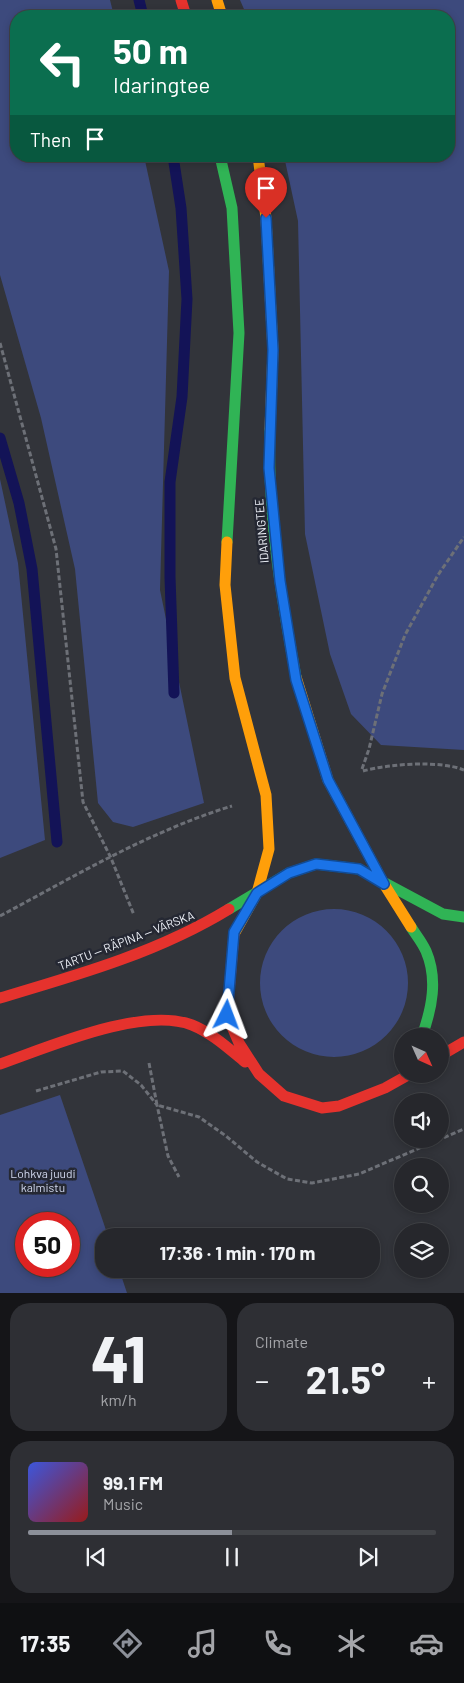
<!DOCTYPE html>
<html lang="en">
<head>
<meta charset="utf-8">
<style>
  :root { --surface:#26272c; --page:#2e2f34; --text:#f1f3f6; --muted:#a4a5a9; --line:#424448; --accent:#8c9099 }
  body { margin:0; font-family:Barlow,sans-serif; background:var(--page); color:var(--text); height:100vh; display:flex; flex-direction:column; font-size:19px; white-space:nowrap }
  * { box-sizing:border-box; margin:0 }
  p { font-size:16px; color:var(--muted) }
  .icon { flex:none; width:28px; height:28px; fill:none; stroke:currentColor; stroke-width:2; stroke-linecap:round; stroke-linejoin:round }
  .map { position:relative; height:1293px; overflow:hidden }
  .details { display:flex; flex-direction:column; gap:10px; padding:10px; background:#151518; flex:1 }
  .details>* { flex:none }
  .hud { position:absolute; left:10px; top:10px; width:445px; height:152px; border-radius:20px; box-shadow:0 2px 8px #0003,0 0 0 1px var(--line); background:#0b6e4f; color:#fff; overflow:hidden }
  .needle { width:32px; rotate:135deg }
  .fabs { position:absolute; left:394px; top:1028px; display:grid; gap:10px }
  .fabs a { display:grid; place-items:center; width:55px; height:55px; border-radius:50%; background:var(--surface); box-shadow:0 2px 8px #0003,0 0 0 1px var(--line); font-size:25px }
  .speed { position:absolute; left:15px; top:1212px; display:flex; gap:10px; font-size:25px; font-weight:700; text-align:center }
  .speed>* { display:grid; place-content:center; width:65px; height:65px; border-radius:50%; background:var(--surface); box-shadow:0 2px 8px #0003,0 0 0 1px var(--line); line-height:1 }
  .speed .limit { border:8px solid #d22; background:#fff; color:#111 }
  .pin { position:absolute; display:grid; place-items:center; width:42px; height:42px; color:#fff; margin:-51px -21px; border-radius:50% 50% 50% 0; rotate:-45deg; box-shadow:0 0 5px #0007 }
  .pin .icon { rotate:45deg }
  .me { position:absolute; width:55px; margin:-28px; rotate:3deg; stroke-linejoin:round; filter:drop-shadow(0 0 4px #0008) }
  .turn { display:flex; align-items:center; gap:18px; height:105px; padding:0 20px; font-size:22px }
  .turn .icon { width:65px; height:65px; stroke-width:2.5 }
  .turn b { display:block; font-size:35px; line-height:42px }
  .then { display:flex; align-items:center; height:48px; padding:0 20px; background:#0003; gap:10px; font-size:19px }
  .big { font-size:38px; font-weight:700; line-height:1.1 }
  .details .card { flex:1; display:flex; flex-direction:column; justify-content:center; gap:8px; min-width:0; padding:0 18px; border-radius:20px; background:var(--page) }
  .details .dial { align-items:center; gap:0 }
  .dial b { font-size:65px; line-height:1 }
  .song { display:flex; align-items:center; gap:15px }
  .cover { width:60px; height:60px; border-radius:8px; background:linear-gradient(135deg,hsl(230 70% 55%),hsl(0 70% 35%)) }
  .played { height:5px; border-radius:2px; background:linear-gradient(90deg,var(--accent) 50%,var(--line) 50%) }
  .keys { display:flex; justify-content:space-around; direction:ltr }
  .heat { display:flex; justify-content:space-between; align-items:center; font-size:28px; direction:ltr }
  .details .tiles { flex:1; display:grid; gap:10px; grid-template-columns:1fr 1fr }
  .card:last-child { grid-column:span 2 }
  .trip { position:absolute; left:95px; top:1228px; width:285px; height:50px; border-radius:20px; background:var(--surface); box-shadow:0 2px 8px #0003,0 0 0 1px var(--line); font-weight:700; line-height:50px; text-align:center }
  .dock { display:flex; height:80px; justify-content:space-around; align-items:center; background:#0f1012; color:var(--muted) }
  .dock .icon { width:35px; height:35px }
  .dock .active { color:var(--accent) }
  .dock b { font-size:22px; color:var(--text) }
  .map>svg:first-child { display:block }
  .green { fill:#3d4a7d; fill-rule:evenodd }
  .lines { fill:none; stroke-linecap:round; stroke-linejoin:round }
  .stream { stroke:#131357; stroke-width:11 }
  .path { stroke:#6d7077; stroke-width:3; stroke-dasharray:5 2.5; stroke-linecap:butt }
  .fast { stroke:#30b455; stroke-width:11 }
  .slow { stroke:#ff9f0a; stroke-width:11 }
  .jam { stroke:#e5322d; stroke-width:11 }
  .route-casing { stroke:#114b97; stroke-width:12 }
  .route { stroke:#1a73e8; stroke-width:9 }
  .labels { text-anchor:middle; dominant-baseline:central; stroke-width:5; stroke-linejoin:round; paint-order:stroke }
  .street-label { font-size:12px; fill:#f1f4fb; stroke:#252833 }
  .park-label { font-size:12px; fill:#d0d7ed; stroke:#252833 }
</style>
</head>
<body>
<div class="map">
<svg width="464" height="1293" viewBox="0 0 464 1293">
  <rect width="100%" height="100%" fill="#32343a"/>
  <!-- green -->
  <path class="green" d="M0 0H110L114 16H16V156H144L169 271 160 590 204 803 133 827 113 822 98 803 75 569 41 418 0 275Z
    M240 0H464V750L381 745 351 714 330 654 305 534 298 221 284 156H449V16H247Z
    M0 479 18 563 45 840 0 858Z
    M260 983a74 74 0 1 1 148 0a74 74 0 1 1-148 0Z
    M60 1095 108 1236H104V1269H119L127 1293H0V1115ZM26 1224H69V1266H26Z"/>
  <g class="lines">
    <!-- stream -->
    <path class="stream" d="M139 0 143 16
      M173 156 181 208 187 299 182 397 170 482V577L174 693
      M0 438 19 503 32 569 57 842"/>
    <!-- path -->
    <path class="path" d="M0 343 56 549 83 802 111 858 134 915
      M362 769 369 749 382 694 405 635 438 575 464 537
      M363 771C389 764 439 760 464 770
      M0 916C75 876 150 831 232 806
      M149 1063 157 1105 199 1117 226 1136 257 1162 287 1179 312 1183 359 1174 464 1129
      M36 1091 101 1072 123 1071 141 1085 157 1105 168 1156 179 1177"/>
    <!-- fast -->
    <path class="fast" d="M220 156 232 208 239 333 227 542
      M270 429C267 513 281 595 296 677
      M229 909 289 873 316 864 359 869 443 914 464 917
      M411 927C416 935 422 942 426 951 438 979 432 1008 422 1036"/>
    <!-- slow -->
    <path class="slow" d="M217 0 222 16
      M258 156 266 218 273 350 270 429
      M227 542 225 585 235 678 266 795 269 849 257 893 234 934
      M296 677 328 780 384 884 411 927"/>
    <!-- jam -->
    <path class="jam" d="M181 0 186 16
      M234 934 227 1015 239 1043 259 1074 284 1096 322 1108 339 1106 385 1088 410 1074
      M0 998C78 975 159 952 229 909
      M440 1056 464 1042
      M0 1064C49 1047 142 1006 192 1025 212 1033 229 1049 245 1062"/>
  </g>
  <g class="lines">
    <defs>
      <path id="route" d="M227 1015 234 932 257 893 289 873 316 864 359 869 384 884 328 780 296 680 280 581 269 468 273 350 266 218"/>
    </defs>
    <!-- route casing -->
    <use href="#route" class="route-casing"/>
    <!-- route -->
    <use href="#route" class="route"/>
  </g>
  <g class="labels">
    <!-- street labels -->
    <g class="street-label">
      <text transform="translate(261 531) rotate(-95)">IDARINGTEE</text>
      <text transform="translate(126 940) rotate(-21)">TARTU — RÄPINA — VÄRSKA</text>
    </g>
    <!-- park labels -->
    <g class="park-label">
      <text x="43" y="1173">Lohkva juudi<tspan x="43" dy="14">kalmistu</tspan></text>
    </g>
  </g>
</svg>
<div class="fabs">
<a><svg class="needle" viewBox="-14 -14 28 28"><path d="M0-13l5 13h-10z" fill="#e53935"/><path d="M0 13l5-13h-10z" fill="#a4a5a9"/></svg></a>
<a><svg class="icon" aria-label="sound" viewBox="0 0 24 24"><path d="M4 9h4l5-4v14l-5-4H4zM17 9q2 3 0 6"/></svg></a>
<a><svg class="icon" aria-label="search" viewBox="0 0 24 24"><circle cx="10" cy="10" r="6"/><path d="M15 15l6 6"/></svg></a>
<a><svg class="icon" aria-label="layers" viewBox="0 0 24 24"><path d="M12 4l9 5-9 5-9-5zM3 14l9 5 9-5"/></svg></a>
</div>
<div class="speed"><div class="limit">50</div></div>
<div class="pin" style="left:266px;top:218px;background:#d93025"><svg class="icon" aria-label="arrive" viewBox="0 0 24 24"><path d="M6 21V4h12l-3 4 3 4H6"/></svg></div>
<svg class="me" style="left:227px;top:1015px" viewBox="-20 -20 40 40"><path d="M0-17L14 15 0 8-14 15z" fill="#1a73e8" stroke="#fff" stroke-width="4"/></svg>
<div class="trip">17:36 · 1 min · 170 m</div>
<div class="hud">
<div class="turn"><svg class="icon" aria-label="left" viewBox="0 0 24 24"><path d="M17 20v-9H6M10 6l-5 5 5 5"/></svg><div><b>50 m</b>Idaringtee</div></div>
<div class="then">Then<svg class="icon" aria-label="arrive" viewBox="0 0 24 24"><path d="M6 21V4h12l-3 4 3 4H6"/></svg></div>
</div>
</div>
<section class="details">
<div class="tiles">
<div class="card dial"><b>41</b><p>km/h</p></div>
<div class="card"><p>Climate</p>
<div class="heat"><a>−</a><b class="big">21.5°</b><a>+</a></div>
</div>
<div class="card">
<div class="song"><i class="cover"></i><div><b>99.1 FM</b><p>Music</p></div></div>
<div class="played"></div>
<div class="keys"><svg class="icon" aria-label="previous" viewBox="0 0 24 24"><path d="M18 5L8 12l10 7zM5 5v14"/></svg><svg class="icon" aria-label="pause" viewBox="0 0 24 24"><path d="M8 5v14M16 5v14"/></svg><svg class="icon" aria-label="next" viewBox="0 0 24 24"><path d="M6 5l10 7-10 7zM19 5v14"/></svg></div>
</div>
</div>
</section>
<nav class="dock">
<b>17:35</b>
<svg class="icon active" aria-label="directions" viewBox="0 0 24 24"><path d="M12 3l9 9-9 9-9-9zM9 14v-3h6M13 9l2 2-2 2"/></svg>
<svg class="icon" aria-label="music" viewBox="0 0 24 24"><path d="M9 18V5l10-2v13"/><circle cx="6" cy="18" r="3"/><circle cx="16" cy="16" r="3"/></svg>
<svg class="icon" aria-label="phone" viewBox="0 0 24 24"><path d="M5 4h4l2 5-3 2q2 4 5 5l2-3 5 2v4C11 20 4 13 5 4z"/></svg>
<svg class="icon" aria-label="climate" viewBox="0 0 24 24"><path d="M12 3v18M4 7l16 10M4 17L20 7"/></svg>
<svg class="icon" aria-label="car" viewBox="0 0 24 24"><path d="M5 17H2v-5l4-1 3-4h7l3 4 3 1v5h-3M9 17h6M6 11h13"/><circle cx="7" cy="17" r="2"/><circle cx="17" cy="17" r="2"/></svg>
</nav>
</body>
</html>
